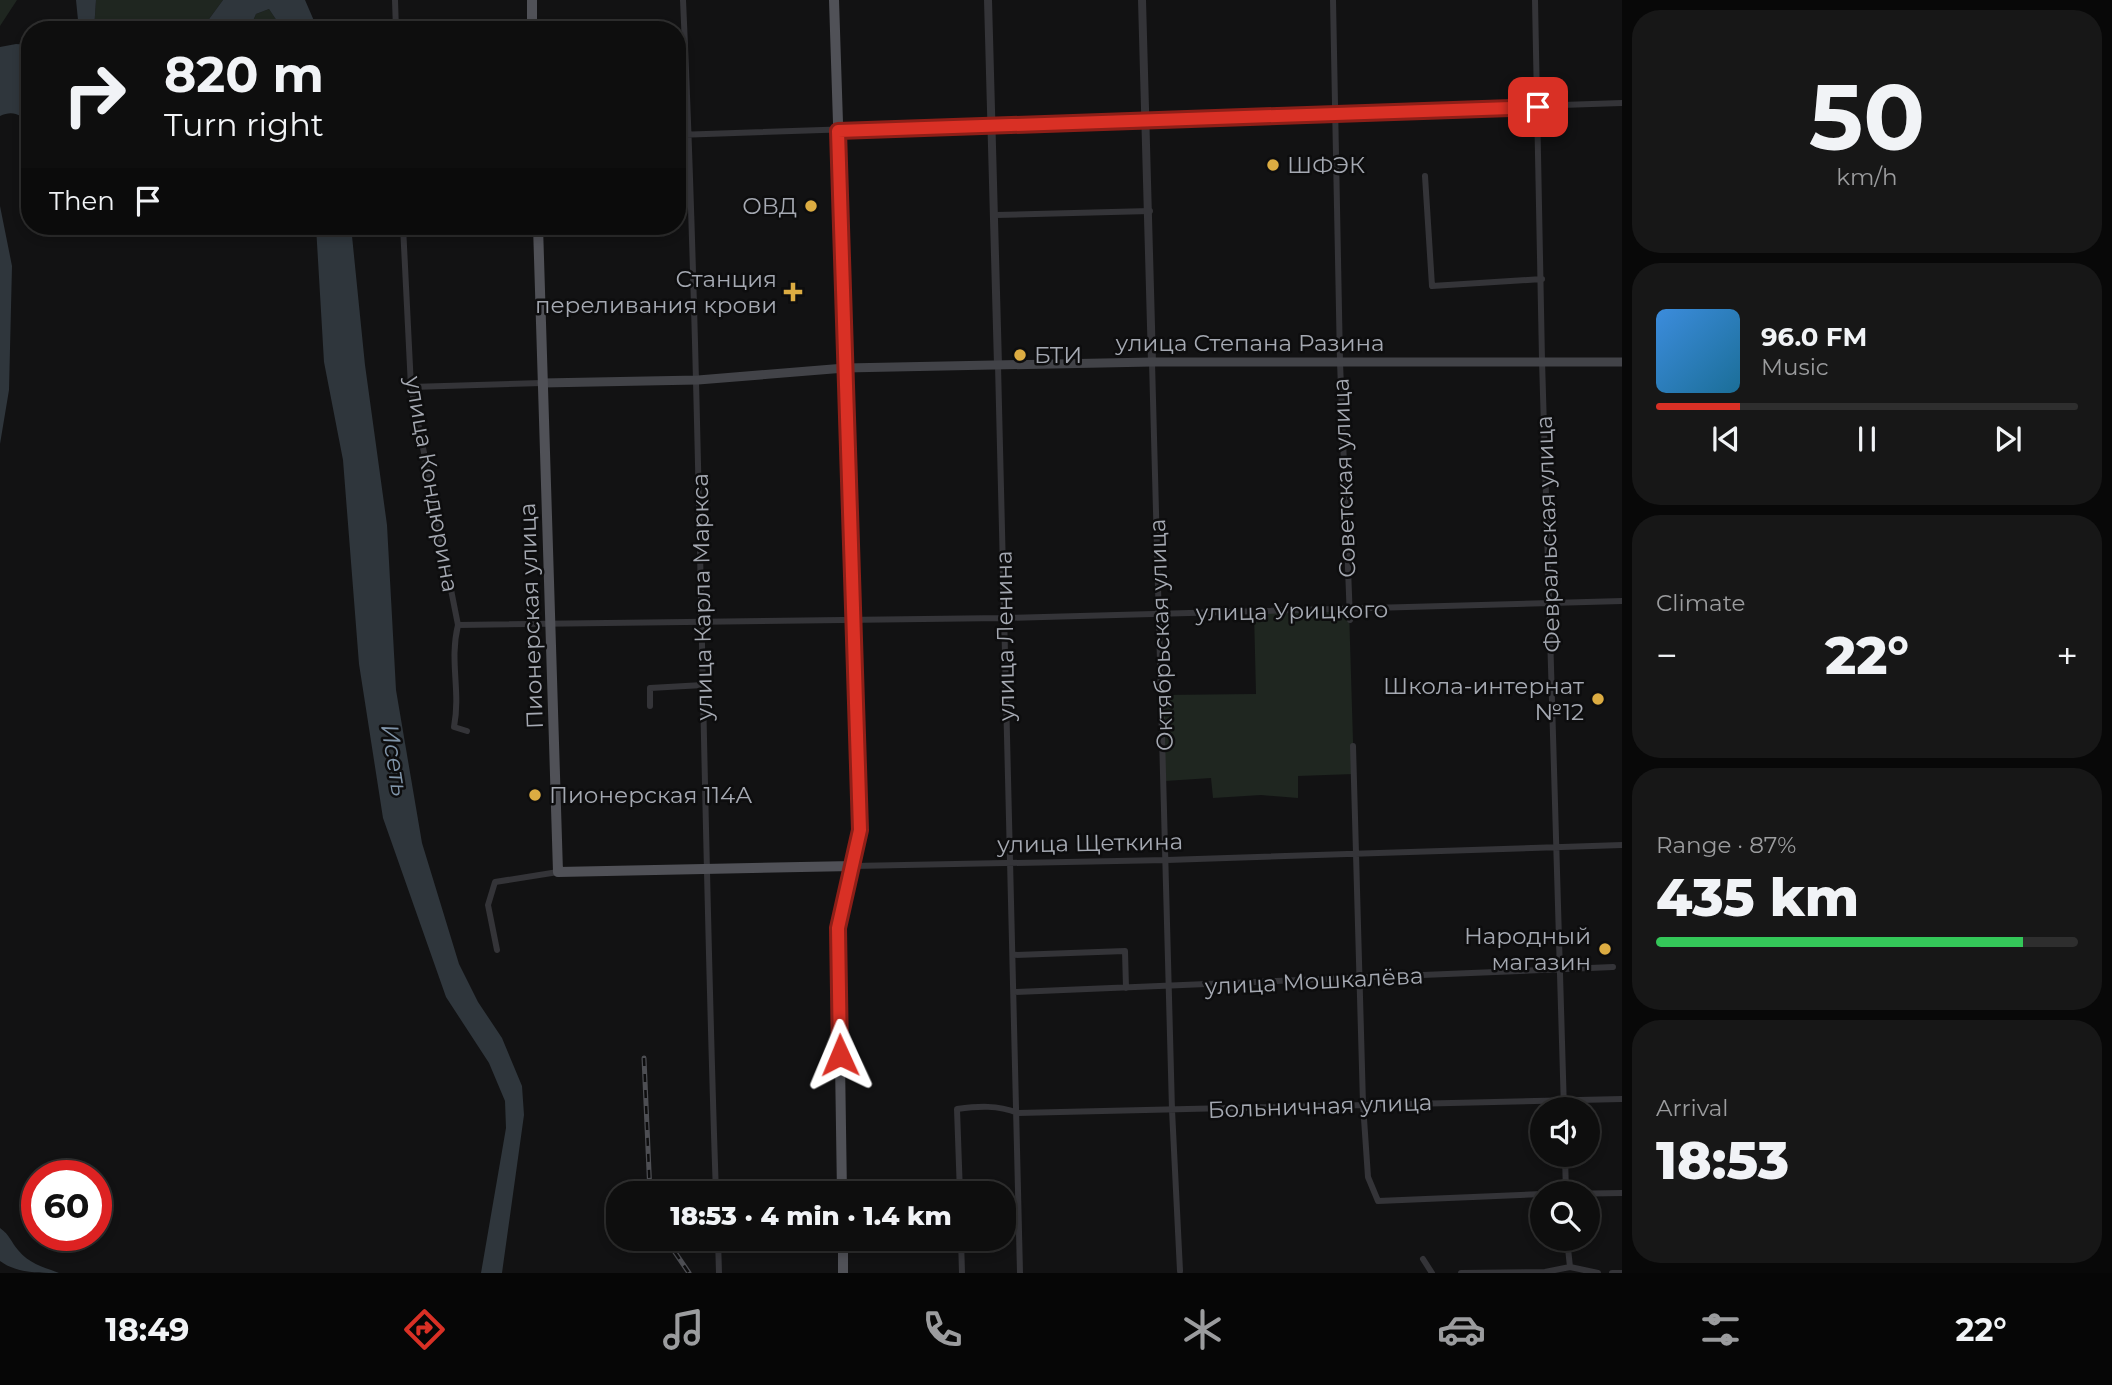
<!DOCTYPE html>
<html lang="en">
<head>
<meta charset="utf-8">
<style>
  :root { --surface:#0e0e0e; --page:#171717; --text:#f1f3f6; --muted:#9b9c9e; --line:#2e2e2e; --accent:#d93025 }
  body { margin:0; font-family:Montserrat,sans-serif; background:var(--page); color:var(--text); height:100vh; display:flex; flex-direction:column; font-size:26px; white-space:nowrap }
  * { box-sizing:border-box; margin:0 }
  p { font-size:23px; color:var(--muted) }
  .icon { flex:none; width:38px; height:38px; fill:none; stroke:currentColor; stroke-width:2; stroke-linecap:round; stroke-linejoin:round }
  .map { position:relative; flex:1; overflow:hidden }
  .panel { display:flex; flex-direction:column; gap:10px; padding:10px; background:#080808; width:490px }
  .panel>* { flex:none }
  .hud { position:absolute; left:21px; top:21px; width:665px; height:214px; border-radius:28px; box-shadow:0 4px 10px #0003,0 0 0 2px var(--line); background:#0e0e0e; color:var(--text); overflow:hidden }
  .tools { position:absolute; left:1530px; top:1097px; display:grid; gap:14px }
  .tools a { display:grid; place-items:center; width:70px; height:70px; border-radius:50%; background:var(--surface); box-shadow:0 4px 10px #0003,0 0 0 2px var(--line); font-size:35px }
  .speed { position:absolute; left:21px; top:1160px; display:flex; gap:14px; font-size:35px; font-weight:700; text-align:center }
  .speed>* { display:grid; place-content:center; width:91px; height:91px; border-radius:50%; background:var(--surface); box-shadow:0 4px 10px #0003,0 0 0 2px var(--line); line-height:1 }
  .speed .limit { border:10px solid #d22; background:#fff; color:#111 }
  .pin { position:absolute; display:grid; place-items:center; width:60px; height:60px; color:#fff; margin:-30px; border-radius:14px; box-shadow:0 4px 10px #0006 }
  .me { position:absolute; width:77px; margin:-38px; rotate:359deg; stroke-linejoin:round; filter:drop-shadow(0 0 5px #0008) }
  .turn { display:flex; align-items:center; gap:24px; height:147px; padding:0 28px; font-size:32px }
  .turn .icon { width:91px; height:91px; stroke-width:2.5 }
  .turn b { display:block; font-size:49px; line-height:60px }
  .then { display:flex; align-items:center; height:66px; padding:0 28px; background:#0003; gap:14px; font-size:26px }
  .big { font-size:52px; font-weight:800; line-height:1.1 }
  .panel .widget { flex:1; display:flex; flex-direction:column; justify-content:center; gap:10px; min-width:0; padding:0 24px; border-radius:28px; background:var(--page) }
  .panel .dial { align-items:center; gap:0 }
  .dial b { font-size:91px; line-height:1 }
  .song { display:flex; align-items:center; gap:21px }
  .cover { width:84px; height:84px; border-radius:10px; background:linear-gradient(135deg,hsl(210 70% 55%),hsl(200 70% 35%)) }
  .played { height:7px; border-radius:4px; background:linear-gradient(90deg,var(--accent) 20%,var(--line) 20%) }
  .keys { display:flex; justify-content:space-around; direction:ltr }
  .heat { display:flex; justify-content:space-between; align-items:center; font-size:38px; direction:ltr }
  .charge { height:10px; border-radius:5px; background:linear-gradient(90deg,#34c759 87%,var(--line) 0) }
  .trip { position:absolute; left:606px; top:1181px; width:410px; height:70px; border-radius:28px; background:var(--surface); box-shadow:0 4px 10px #0003,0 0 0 2px var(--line); font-weight:800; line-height:70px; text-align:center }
  .tabs { display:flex; height:112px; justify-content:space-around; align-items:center; background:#060606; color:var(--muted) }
  .tabs .icon { width:49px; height:49px }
  .tabs .selected { color:var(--accent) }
  .tabs b { font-size:32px; color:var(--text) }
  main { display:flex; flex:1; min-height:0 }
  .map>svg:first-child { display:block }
  .green { fill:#1f2620 }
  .water { fill:#2f363c }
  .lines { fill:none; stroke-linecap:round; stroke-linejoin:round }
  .minor { stroke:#343438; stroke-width:6 }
  .tertiary { stroke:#343438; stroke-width:8 }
  .secondary { stroke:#424348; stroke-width:9 }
  .primary { stroke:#505157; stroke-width:10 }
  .rail-casing { stroke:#4d4e53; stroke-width:5 }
  .rail { stroke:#0d0d0e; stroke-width:2.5; stroke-dasharray:8; stroke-linecap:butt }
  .route-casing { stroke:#8d1f18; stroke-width:18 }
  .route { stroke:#d93025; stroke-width:12 }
  .poi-dot { fill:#dcac42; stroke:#0d0d0e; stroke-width:2.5 }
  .labels { text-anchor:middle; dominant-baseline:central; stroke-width:5; stroke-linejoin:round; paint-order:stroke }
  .poi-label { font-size:23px; fill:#a5a9b2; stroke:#0d0d0e; text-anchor:end }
  .street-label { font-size:23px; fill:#a5a9b2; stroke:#0d0d0e }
  .water-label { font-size:24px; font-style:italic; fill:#8095aa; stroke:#0d0d0e }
</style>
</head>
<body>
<main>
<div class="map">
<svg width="1622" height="1273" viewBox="0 0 1622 1273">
  <rect width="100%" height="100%" fill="#121213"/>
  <!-- green -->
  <path class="green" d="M0 0H17L0 26Z
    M96 0H223L201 30H94Z
    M269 9 283 30H249L256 14Z
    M1349 609 1354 774 1298 776V798L1261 795 1213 798 1211 778 1165 781 1163 695 1256 694 1254 612Z"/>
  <!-- water -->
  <path class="water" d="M76 0H96L94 30H79Z
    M223 0H305L318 30H283L269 9 256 14 249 30H201Z
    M16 44 30 45V124C21 114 12 110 0 116V47Z
    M0 206 12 266 9 390 0 444Z
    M316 226H351L365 365 387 525 396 690 422 843 459 964 478 1002 502 1038 522 1086 524 1115 502 1273H481L506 1128 505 1101 489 1063 446 997 383 818 359 664 343 460 324 362Z
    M0 1228C10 1235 11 1242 18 1250 29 1264 44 1267 59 1273 38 1273 16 1273 0 1261Z"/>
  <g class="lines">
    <!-- minor -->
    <path class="minor" d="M395 0 396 30
      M683 0C701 398 702 796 716 1194
      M1333 0 1340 362 1350 620
      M1535 0 1542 360 1564 1110
      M677 135 1622 103
      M1425 176 1432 286 1542 279
      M995 215 1150 211
      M403 226 411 387 458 625C449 662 461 690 454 727L467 731
      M1152 362 1172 1110 1180 1271
      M998 365 1020 1273
      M411 387 542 383
      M458 625 1004 618 1622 601
      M650 706V688L703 685
      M1353 746 1363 1104 1368 1177 1378 1201 1542 1194
      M853 866 1167 860 1622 845
      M497 950 488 905 495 882 558 872
      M1013 955 1125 951 1126 988
      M1014 992 1613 967
      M1565 1155 1566 1194
      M960 1194 957 1109C979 1106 997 1105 1018 1113L1622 1099
      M1562 1194 1622 1193
      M718 1239 719 1273
      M961 1239 962 1273
      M1567 1239 1570 1267
      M1423 1259 1432 1273
      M1461 1273 1545 1272 1570 1267 1598 1273
      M1612 1273H1622"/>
    <!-- tertiary -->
    <path class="tertiary" d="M988 0 998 365
      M1142 0 1152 362"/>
    <!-- secondary -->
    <path class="secondary" d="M542 383 698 380 845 368 1152 362H1622"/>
    <!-- primary -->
    <path class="primary" d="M532 0V30
      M834 0 861 830 838 928 842 1194
      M538 226 558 872 853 866
      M843 1239V1273"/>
    <defs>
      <path id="rail" d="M644 1058 650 1194
        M666 1239 689 1273"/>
    </defs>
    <!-- rail casing -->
    <use href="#rail" class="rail-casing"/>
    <!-- rail -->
    <use href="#rail" class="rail"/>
  </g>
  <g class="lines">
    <defs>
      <path id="route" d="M840 1055 838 928 860 830 838 131 1538 107"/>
    </defs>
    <!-- route casing -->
    <use href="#route" class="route-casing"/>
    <!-- route -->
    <use href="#route" class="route"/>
  </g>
  <!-- markers -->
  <g class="poi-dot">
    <circle cx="1273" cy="165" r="7"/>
    <circle cx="811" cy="206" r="7"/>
    <path d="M789.5 281.5h7v7h7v7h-7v7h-7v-7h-7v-7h7z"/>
    <circle cx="1020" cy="355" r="7"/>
    <circle cx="1598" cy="699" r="7"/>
    <circle cx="535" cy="795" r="7"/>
    <circle cx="1605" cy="949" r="7"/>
  </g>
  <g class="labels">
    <!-- poi labels -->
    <g class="poi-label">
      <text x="1287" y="165" text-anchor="start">ШФЭК</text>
      <text x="797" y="206">ОВД</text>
      <text x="777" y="279">Станция<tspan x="777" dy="26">переливания крови</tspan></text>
      <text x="1034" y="355" text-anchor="start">БТИ</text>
      <text x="1584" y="686">Школа-интернат<tspan x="1584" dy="26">№12</tspan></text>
      <text x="549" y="795" text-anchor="start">Пионерская 114А</text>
      <text x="1591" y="936">Народный<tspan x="1591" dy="26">магазин</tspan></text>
    </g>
    <!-- street labels -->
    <g class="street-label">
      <text x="1250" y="343">улица Степана Разина</text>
      <text transform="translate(1344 478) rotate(-92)">Советская улица</text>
      <text transform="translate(432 484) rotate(80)">улица Кондюрина</text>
      <text transform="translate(1548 534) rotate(-92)">Февральская улица</text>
      <text transform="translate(702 597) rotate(-91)">улица Карла Маркса</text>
      <text transform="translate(1292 611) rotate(-1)">улица Урицкого</text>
      <text transform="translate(531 616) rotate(-92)">Пионерская улица</text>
      <text transform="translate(1161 635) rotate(-92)">Октябрьская улица</text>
      <text transform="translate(1005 636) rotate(-91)">улица Ленина</text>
      <text transform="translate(1090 843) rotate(-1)">улица Щеткина</text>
      <text transform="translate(1314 981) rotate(-3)">улица Мошкалёва</text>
      <text transform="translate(1320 1106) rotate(-2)">Больничная улица</text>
    </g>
    <!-- water labels -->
    <g class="water-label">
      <text transform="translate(395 760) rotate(81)">Исеть</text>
    </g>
  </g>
</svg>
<div class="tools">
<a><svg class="icon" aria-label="sound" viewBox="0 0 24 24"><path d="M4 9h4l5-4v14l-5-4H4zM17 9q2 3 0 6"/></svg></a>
<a><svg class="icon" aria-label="search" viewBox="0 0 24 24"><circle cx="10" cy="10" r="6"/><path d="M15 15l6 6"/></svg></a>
</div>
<div class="speed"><div class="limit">60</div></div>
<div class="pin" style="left:1538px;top:107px;background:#d93025"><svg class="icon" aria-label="arrive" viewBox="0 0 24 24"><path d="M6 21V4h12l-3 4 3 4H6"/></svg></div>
<svg class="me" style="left:840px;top:1055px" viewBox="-20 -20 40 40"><path d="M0-17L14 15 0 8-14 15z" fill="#d93025" stroke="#fff" stroke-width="4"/></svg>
<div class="trip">18:53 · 4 min · 1.4 km</div>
<div class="hud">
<div class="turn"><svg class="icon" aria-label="right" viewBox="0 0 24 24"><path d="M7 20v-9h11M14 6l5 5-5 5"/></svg><div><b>820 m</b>Turn right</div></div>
<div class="then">Then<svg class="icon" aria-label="arrive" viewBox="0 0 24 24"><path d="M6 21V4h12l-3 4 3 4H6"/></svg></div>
</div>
</div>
<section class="panel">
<div class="widget dial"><b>50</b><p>km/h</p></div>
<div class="widget">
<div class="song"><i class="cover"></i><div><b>96.0 FM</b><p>Music</p></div></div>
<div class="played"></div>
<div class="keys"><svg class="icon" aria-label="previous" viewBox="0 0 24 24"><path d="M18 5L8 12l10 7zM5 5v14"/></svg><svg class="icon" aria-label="pause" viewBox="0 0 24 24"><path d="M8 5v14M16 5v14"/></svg><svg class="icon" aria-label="next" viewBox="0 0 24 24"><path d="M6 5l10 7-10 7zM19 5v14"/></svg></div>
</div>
<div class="widget"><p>Climate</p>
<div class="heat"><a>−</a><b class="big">22°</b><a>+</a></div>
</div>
<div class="widget"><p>Range · 87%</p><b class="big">435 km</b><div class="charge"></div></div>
<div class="widget"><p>Arrival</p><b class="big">18:53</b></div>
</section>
</main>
<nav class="tabs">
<b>18:49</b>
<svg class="icon selected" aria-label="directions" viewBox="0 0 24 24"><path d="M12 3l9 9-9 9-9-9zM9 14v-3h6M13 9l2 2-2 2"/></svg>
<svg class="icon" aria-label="music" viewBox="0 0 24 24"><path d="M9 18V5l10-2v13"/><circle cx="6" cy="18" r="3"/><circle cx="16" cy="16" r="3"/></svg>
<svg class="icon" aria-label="phone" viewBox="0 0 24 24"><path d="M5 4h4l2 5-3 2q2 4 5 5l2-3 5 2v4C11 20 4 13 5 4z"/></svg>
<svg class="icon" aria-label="climate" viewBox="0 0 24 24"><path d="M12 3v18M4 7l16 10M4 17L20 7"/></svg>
<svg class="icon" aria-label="car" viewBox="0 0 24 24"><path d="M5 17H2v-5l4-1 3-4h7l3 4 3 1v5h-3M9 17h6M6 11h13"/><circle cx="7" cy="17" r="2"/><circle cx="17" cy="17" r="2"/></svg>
<svg class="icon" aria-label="filters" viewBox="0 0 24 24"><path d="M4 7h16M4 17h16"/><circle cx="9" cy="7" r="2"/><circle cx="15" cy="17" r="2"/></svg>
<b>22°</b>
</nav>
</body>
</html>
